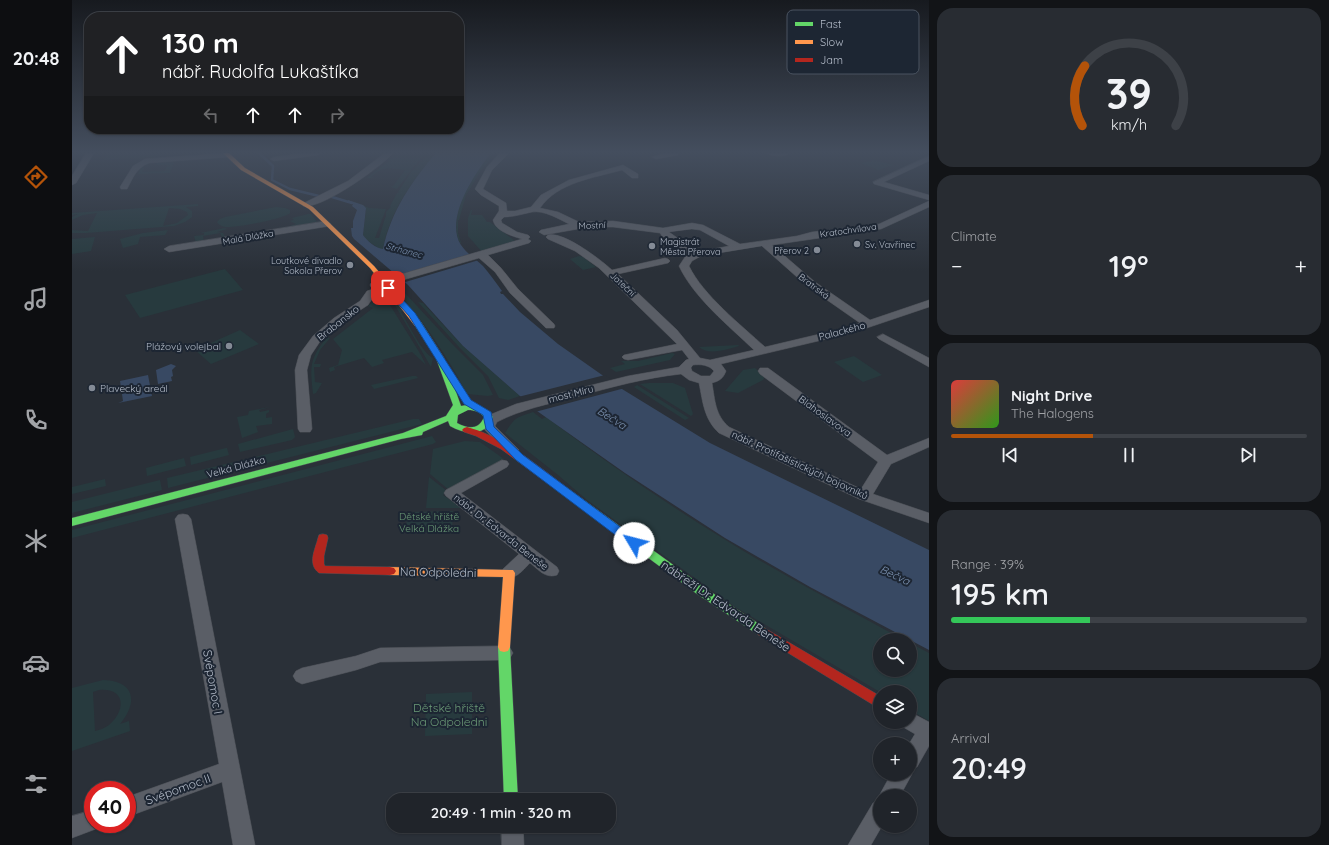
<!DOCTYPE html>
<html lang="en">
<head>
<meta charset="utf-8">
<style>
  :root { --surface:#20242a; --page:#282c32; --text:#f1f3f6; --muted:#a2a4a8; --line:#3d4147; --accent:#b45309 }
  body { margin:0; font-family:Quicksand,sans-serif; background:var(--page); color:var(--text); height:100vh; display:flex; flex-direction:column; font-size:15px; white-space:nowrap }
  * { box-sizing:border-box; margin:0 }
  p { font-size:13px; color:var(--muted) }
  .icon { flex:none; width:22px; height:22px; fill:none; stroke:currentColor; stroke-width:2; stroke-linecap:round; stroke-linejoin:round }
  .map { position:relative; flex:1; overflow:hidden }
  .sheet { display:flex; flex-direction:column; gap:8px; padding:8px; background:#121417; width:400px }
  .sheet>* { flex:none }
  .banner { position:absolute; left:12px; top:12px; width:380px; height:122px; border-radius:16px; box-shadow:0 1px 3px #0004,0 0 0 1px var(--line); background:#202124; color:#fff; overflow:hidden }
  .fabs { position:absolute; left:801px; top:633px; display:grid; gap:8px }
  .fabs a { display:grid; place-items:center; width:44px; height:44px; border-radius:50%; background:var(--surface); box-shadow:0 1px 3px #0004,0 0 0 1px var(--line); font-size:20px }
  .speed { position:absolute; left:12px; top:781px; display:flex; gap:8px; font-size:20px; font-weight:700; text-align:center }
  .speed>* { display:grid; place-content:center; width:52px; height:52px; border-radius:50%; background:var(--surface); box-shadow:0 1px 3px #0004,0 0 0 1px var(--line); line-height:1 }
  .speed .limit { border:6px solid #d22; background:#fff; color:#111 }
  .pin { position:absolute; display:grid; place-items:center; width:34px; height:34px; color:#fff; margin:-17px; border-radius:8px; box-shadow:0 2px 6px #0006 }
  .me { position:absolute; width:44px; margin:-22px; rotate:307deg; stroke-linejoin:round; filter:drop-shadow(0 0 3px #0008) }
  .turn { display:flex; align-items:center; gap:14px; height:84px; padding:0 12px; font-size:18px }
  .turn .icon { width:52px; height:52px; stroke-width:2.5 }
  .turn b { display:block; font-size:28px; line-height:34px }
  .lanes { display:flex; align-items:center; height:38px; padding:0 12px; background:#0003; justify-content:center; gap:20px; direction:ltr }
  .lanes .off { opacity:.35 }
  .big { font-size:30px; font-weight:600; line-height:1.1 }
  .sheet .widget { flex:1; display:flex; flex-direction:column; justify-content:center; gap:6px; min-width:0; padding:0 14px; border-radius:16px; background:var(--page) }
  .sheet .dial { align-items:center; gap:0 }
  .dial svg { height:104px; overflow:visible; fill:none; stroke:var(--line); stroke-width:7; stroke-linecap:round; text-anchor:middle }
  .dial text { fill:var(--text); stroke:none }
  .song { display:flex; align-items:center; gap:12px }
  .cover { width:48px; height:48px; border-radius:6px; background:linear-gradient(135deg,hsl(0 70% 55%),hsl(110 70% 35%)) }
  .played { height:4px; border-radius:2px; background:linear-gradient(90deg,var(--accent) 40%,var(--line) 40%) }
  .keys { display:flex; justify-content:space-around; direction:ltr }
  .heat { display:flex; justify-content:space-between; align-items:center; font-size:22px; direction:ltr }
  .charge { height:6px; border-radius:3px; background:linear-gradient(90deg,#34c759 39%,var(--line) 0) }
  .trip { position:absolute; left:314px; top:793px; width:230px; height:40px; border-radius:16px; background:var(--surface); box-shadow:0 1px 3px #0004,0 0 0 1px var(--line); font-weight:600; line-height:40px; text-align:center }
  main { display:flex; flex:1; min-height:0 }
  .dock { display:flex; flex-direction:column; width:72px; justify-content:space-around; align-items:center; background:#0d0e11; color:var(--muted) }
  .dock .icon { width:28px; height:28px }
  .dock .selected { color:var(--accent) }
  .dock b { font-size:18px; color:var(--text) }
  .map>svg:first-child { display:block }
  .green { fill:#273a3e; fill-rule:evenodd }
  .water { fill:#384963 }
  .pier { fill:#2a3038 }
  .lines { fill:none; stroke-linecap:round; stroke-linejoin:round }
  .stream { stroke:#384963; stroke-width:2.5 }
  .street-casing { stroke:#484c53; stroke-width:1 }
  .fast-casing { stroke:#484c53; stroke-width:1 }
  .slow-casing { stroke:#484c53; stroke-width:1 }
  .jam-casing { stroke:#484c53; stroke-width:1 }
  .street { fill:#5a5e66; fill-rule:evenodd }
  .fast { fill:#63d668; fill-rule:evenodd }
  .slow { fill:#ff974d; fill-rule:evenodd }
  .jam { fill:#b3261e; fill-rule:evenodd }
  .route { fill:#1a73e8; stroke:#114b97 }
  .poi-dot { fill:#848b96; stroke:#1d2633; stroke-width:1.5 }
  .labels { text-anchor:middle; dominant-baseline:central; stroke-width:4; stroke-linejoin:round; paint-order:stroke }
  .far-street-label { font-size:9px; fill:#b4bcc9; stroke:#1d2633 }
  .far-poi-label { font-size:9px; fill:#b4bcc9; stroke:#1d2633; text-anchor:start }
  .far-water-label { font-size:9px; font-style:italic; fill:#7c92b1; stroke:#1d2633 }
  .street-label { font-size:10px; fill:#b4bcc9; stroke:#1d2633 }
  .poi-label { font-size:10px; fill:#b4bcc9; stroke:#1d2633; text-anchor:end }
  .park-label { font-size:10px; fill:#6b9a76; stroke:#1d2633 }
  .water-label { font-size:11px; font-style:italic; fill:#7c92b1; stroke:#1d2633 }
  .near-street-label { font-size:12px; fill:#b4bcc9; stroke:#1d2633 }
  .near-park-label { font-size:12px; fill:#6b9a76; stroke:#1d2633 }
  .key { fill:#1d2633; stroke:#4a5360; stroke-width:1 }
  .key-label { font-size:11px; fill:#b4bcc9 }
</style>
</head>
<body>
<main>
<nav class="dock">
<b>20:48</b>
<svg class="icon selected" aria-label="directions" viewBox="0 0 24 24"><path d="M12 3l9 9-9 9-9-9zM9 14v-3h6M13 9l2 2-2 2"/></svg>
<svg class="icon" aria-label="music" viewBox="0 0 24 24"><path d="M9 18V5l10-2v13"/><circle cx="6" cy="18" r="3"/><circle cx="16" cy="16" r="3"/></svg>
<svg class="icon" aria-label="phone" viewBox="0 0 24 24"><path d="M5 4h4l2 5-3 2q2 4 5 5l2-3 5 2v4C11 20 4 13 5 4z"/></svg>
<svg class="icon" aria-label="climate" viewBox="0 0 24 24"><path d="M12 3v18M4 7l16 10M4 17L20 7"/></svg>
<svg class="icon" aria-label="car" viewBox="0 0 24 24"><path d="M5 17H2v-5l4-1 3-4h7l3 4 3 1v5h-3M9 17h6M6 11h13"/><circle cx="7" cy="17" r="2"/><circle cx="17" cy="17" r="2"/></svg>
<svg class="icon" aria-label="filters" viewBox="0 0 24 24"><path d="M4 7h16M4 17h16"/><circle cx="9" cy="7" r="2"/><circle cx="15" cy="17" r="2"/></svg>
</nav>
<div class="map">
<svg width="857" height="845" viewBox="0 0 857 845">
  <rect width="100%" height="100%" fill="#2a3038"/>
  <!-- green -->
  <path class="green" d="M36 153H86L85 154H91L90 156 32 160Z
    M325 153H355L344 164 325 189 319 187 322 185 333 170C319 168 311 165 299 177L302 178H295L317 161Z
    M357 153H364C340 181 318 211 311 249H308L293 239 291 235 294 210 291 205 297 208 314 209 303 238H307L313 218 314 217V212L319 207 318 206 325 193H327L326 192 339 172Z
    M419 153H424L409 170 394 195 387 220 385 221H386V233L389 243H388C374 216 402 174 419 153Z
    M802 160 821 165 806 170 789 163Z
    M100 162 102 163 98 173 66 174 70 166 72 169 70 172 93 171 95 165H84L85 163Z
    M126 204V206L114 207 120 211V217L113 222 102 226 14 233H0V230L16 231 25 213 11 215 0 220V217L6 214 0 215V213ZM97 208 108 209 115 212 116 215 105 223 91 226Z
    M204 207 213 208 218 210V213C212 219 163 228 153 227 149 226 147 225 145 222L148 219 153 217Z
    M399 210H400L399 215H410L415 222H418L443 241 410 252 396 236V218Z
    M236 214H239L245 222 212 228 224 224 218 221 222 220 220 218Z
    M153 228 155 229 145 232 151 233 153 237 151 239 148 233 131 236 132 242 124 243 122 236 132 235V233H128Z
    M96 230 93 235 68 237 66 244 51 248 48 239 71 233Z
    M23 237 19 251 0 254V239Z
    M507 256 511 257 524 267 511 270 498 259Z
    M153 269 171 290 68 318 53 295Z
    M333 293 383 347 411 375 421 395 416 396 395 394C378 361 352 320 326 294Z
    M313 297 349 355 354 365 340 352 310 360 312 363 300 367 292 358 262 367 263 370 258 372 257 368 266 365 270 350 261 339 301 308 296 306 306 298Z
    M320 300 331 310 329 312C336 323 350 353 361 358L359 367Z
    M346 302 351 303 391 346 448 396 436 400 427 398 416 376 387 347Z
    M168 330 187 344 139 364 123 350Z
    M255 337 258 338 248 350 242 364H249L248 367H242L243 382 250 383 244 393 241 394C238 367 237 359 255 337Z
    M666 345 667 346C656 349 637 356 627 347Z
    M600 353 603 354 598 360 544 372 538 368 553 364 549 361H566Z
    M782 356 810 375 791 382 762 362Z
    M683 368 693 377 691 380 666 393 653 391 671 370Z
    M340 376H344L346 378 302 389 299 385Z
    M577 383H601L613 388 621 414 619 416 568 384Z
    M565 385 617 418 613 420 562 387Z
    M198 407 187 410 188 412 197 410V412L194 414V418L200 417V424L184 426 186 432 170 438 165 417 176 415 177 411Z
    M461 412 470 419 474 417C531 460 590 501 652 539 710 575 771 607 832 640H808V670H838V643L857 653V721L838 710V692H808L663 607 515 500 486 475 433 433C444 416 444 418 461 412Z
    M341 419H347L350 424 96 488 95 478Z
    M221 429 223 437 220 440 168 452 166 444Z
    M360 436 364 442 361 444 0 538V530Z
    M393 441 408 442 432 459 377 490 358 474 361 449Z
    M154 448H155L157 455 119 465 118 457Z
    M112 458 114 466 75 476 74 468Z
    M357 477 375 491 371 495 390 508H354Z
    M33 479 34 486 0 494V487Z
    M88 480 90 490 0 513V502Z
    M381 511 380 532 333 533 336 512Z
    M31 680C62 681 67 701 48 724L57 721 58 731 0 751V688ZM27 690C54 688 54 710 37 725 33 728 28 730 23 731L21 692Z
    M400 692V734L353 736 354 694Z"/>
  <!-- water -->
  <path class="water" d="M364 153H419C403 173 372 219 389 245 395 254 404 259 411 266 418 274 424 283 430 291L428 292 429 294H431L448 312 486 344 550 389 638 443 857 550V650L738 587 653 538 553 473 465 411 391 346 336 285 282 239 280 236 279 228H281V221L285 210 280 206 281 204 276 202V200L291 205 294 208 291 235C294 240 305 249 311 249 319 211 340 181 364 153Z
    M99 364 104 366 100 370 101 376 99 377 100 381 86 384 84 370Z
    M76 375 80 396 46 403 51 401 48 381Z"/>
  <!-- pier -->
  <path class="pier" d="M400 255 407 260 330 283 323 276Z
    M533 375 553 388 463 412 446 397Z"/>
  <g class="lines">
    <!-- stream -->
    <path class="stream" d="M187 153 201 166 200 180 218 189 247 196
      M260 197 280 203"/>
    <defs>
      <path id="street" d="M14 153H22L4 183 0 185V176Z
        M154 153 160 155 156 157 77 163C64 168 61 178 55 189H49L48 187 61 166 73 159Z
        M230 153H250L246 155 202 161 198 159 202 157Z
        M313 153H321C309 167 249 210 231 206L230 204 276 181Z
        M428 153H437L420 170 411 189 434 203 435 211H443L459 207 469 195 497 180 551 165 566 174V178H560L550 170C522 178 486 182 468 208L486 212 507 222 541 221 591 228 620 223 631 225 668 244 725 236 740 232 807 224 857 201V207L809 229 700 245 743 282 798 320 857 300V307L780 333 649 364 654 371C651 379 647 381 640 383 643 400 643 415 657 427L789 489 806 462 688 374 686 371 688 368H696L815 455 857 438V447L819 464 801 494 857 513V523L787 499 647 433C632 419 631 403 627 383L617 380 609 374C573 378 539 387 504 397 477 404 450 409 425 422L423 426 447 450 445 453 440 454 435 453 410 427 409 423 415 416 444 404 556 376 607 367 614 360 617 359 610 350 556 360 552 359 550 357 552 355 605 344 527 268 503 251 476 239 474 237 476 235C491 231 528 259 540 270L593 258 596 259 598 261 596 263 546 274 605 330 628 358 638 360 682 350C657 326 622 298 607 266L613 257 617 255 590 236 588 233 541 227H517L472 235 467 232 469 230 497 224C487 219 472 210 460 212 450 214 442 217 432 217L429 220 430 223 445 232 456 235 458 237 456 239 459 241 457 243 416 255 429 268 446 289 482 324 483 326 482 328H474L438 293 423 272 407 258 317 284 321 287 320 289 303 295 296 305 270 322 249 340 239 355 235 370 240 429 238 432H228L226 429 223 370 227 355 241 336 262 318 288 301 295 291 304 288 299 287 298 285 299 283 450 239C440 236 423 231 421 220L427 211V206L409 195 403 189 415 167ZM620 229 628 230 657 246 625 252 597 232ZM690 246 735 286 788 323 773 328 693 347C669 325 631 295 617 266L620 261 629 256ZM621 365C629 364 637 365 642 371L638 376H629L620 371 619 368Z
        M593 153H607L606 155 584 159 580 157Z
        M694 153H719C712 157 701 157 694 153Z
        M857 156V161L812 182 857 195V200L802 184 801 182Z
        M255 221 259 224 258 226 97 252 92 249 97 246Z
        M811 334 857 358V367L807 339 805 337Z
        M430 460 435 461 437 464 435 467 389 493 485 567 487 571 485 575C473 579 466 569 458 563 450 571 443 581 431 577L429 573 431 569 447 554 374 496 372 493 374 490Z
        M111 514 116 515 119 519 183 845H161L150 782 55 817V797L147 764 103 519 106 515Z
        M432 646 438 648 441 653 438 658 432 660 308 662 284 670 230 684 224 681 221 676 224 671 230 668 284 656 308 648Z
        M838 712 857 722V746L845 767 838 769 840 774 828 796H808V799L807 796 819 774H838V744H837L843 734 831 727 829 722H838Z
        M808 800V826H810L799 845H776L801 803Z
        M21 810V824H30L29 827 0 838V816Z
        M429 826H451L452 845H430Z"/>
      <path id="fast" d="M343 322H349L372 358 389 406C402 403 414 406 421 417 414 437 394 435 378 426L376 421 351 432 350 435 329 439 0 526V518L331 433 374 416 381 405 364 358 342 324ZM396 410C403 410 408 412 412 417 407 430 396 429 385 423L386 415Z
        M490 486 494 487 633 588 693 628 695 631 693 634 689 636 685 634 625 594 486 491 485 489 486 487Z
        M432 642 436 643 438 647 446 800H432L426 647 428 643Z"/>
      <path id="slow" d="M151 153H157L173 168 241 207 302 266 349 322V326H343L298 268 237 209 169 170Z
        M318 567 441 570 443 573 438 647 436 651 432 652 428 651 426 647 431 577 318 575 314 574 312 571 314 568Z"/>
      <path id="jam" d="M395 427C432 437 463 464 494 487L495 489 494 491H486L429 449 404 436 392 432 390 430 392 428Z
        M251 534 255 535 256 538 252 556V564L253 566 318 567 322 568 324 571 322 574 318 575 247 573C235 564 243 550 246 538L247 535Z
        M689 626 808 696V709L685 634 683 631 685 628Z"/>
    </defs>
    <!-- street casing -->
    <use href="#street" class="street-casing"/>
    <!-- fast casing -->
    <use href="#fast" class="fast-casing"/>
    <!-- slow casing -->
    <use href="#slow" class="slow-casing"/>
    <!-- jam casing -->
    <use href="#jam" class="jam-casing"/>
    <!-- street -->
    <use href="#street" class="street"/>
    <!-- fast -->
    <use href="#fast" class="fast"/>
    <!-- slow -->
    <use href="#slow" class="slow"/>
    <!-- jam -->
    <use href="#jam" class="jam"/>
  </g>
  <!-- sky -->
  <linearGradient id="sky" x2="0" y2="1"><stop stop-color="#171a1f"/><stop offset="0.56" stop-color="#444e5e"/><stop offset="1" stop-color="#444e5e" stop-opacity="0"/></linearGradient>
  <rect width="857" height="271" fill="url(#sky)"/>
  <!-- route -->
  <path class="route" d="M316 285 318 286 343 313 399 400 419 412 422 427 451 455 566 540 568 543 566 546H558L444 460 414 429 411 415 392 404 337 316 312 288Z"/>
  <!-- markers -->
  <g class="poi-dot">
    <circle cx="785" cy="244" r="4"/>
    <circle cx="580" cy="246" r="4"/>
    <circle cx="745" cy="250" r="4"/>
    <circle cx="278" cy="265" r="4"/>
    <circle cx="157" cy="346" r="4"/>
    <circle cx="20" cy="388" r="4"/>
  </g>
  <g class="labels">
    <!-- far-street labels -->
    <g class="far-street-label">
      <text transform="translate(520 225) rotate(-2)">Mostní</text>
      <text transform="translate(776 230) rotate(-8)">Kratochvílova</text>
      <text transform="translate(176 237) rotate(-10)">Malá Dlážka</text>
      <text transform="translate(551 284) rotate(43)">Jateční</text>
      <text transform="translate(742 286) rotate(37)">Bratrská</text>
    </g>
    <!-- far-poi labels -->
    <g class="far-poi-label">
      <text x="588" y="241">Magistrát<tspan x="588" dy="10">Města Přerova</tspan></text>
      <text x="793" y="244">Sv. Vavřinec</text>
      <text x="737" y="250" text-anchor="end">Přerov 2</text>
      <text x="270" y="260" text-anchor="end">Loutkové divadlo<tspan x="270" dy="10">Sokola Přerov</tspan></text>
    </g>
    <!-- far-water labels -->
    <g class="far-water-label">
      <text transform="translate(332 250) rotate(15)">Strhanec</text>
    </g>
    <!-- street labels -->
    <g class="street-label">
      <text transform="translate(266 323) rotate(-38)">Brabansko</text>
      <text transform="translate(770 331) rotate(-15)">Palackého</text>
      <text transform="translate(499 394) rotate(-14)">most Míru</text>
      <text transform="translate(753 416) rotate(36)">Blahoslavova</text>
      <text transform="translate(728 465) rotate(25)">nábř. Protifašistických bojovníků</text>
      <text transform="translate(164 467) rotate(-15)">Velká Dlážka</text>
      <text transform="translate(429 532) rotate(38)">nábř. Dr. Edvarda Beneše</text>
    </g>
    <!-- poi labels -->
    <g class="poi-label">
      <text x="149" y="346">Plážový volejbal</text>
      <text x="28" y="388" text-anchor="start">Plavecký areál</text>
    </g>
    <!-- park labels -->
    <g class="park-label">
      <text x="357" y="516">Dětské hřiště<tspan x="357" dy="12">Velká Dlážka</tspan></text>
    </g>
    <!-- water labels -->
    <g class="water-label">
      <text transform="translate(540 418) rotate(32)">Bečva</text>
      <text transform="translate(823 575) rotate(25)">Bečva</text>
    </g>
    <!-- near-street labels -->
    <g class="near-street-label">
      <text transform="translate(366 572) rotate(1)">Na Odpoledni</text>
      <text transform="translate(654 606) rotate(34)">nábřeží Dr. Edvarda Beneše</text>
      <text transform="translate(141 682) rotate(80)">Svépomoc I</text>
      <text transform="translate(106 789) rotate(-20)">Svépomoc II</text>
    </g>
    <!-- near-park labels -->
    <g class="near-park-label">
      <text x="377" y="707">Dětské hřiště<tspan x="377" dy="14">Na Odpoledni</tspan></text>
    </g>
  </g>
  <!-- legend -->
  <rect x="715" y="10" width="132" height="64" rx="6" class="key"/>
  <rect x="723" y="22" width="18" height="4" fill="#63d668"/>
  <rect x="723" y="40" width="18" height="4" fill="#ff974d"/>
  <rect x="723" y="58" width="18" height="4" fill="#b3261e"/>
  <g class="key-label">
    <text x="748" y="28">Fast</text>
    <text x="748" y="46">Slow</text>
    <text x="748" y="64">Jam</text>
  </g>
</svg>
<div class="fabs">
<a><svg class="icon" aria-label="search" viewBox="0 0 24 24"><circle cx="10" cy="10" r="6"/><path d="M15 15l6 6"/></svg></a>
<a><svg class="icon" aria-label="layers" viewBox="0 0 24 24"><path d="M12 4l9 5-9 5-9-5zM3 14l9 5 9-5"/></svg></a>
<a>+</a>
<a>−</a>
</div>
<div class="speed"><div class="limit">40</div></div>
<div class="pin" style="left:316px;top:288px;background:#d93025"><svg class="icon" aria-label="arrive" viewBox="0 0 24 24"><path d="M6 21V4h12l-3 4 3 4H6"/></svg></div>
<svg class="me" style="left:562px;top:543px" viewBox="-20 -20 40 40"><circle r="19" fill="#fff"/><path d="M0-13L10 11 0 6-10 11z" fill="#1a73e8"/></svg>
<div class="trip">20:49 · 1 min · 320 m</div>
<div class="banner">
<div class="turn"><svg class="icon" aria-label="ahead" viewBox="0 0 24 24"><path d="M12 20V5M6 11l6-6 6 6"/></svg><div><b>130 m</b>nábř. Rudolfa Lukaštíka</div></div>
<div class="lanes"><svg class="icon off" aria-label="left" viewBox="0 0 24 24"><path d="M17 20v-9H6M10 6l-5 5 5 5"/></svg><svg class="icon" aria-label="ahead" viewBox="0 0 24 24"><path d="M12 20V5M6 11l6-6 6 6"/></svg><svg class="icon" aria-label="ahead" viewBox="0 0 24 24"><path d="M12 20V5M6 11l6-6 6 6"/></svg><svg class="icon off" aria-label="right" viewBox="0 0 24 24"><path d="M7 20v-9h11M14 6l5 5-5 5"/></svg></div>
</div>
</div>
<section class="sheet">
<div class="widget dial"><svg viewBox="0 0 100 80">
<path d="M14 69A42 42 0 1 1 86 69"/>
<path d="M14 69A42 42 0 0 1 16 23" stroke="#b45309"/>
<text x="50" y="56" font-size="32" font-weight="700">39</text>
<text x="50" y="72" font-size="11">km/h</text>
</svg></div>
<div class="widget"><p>Climate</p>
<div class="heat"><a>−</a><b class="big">19°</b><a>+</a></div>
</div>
<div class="widget">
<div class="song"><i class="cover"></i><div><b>Night Drive</b><p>The Halogens</p></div></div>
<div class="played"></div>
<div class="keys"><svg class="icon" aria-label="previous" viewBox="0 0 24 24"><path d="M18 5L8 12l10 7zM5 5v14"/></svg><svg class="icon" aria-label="pause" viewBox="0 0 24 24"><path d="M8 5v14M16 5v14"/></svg><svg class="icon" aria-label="next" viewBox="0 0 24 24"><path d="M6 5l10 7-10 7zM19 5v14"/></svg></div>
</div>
<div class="widget"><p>Range · 39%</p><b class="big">195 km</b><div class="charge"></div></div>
<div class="widget"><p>Arrival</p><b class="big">20:49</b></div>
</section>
</main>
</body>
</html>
